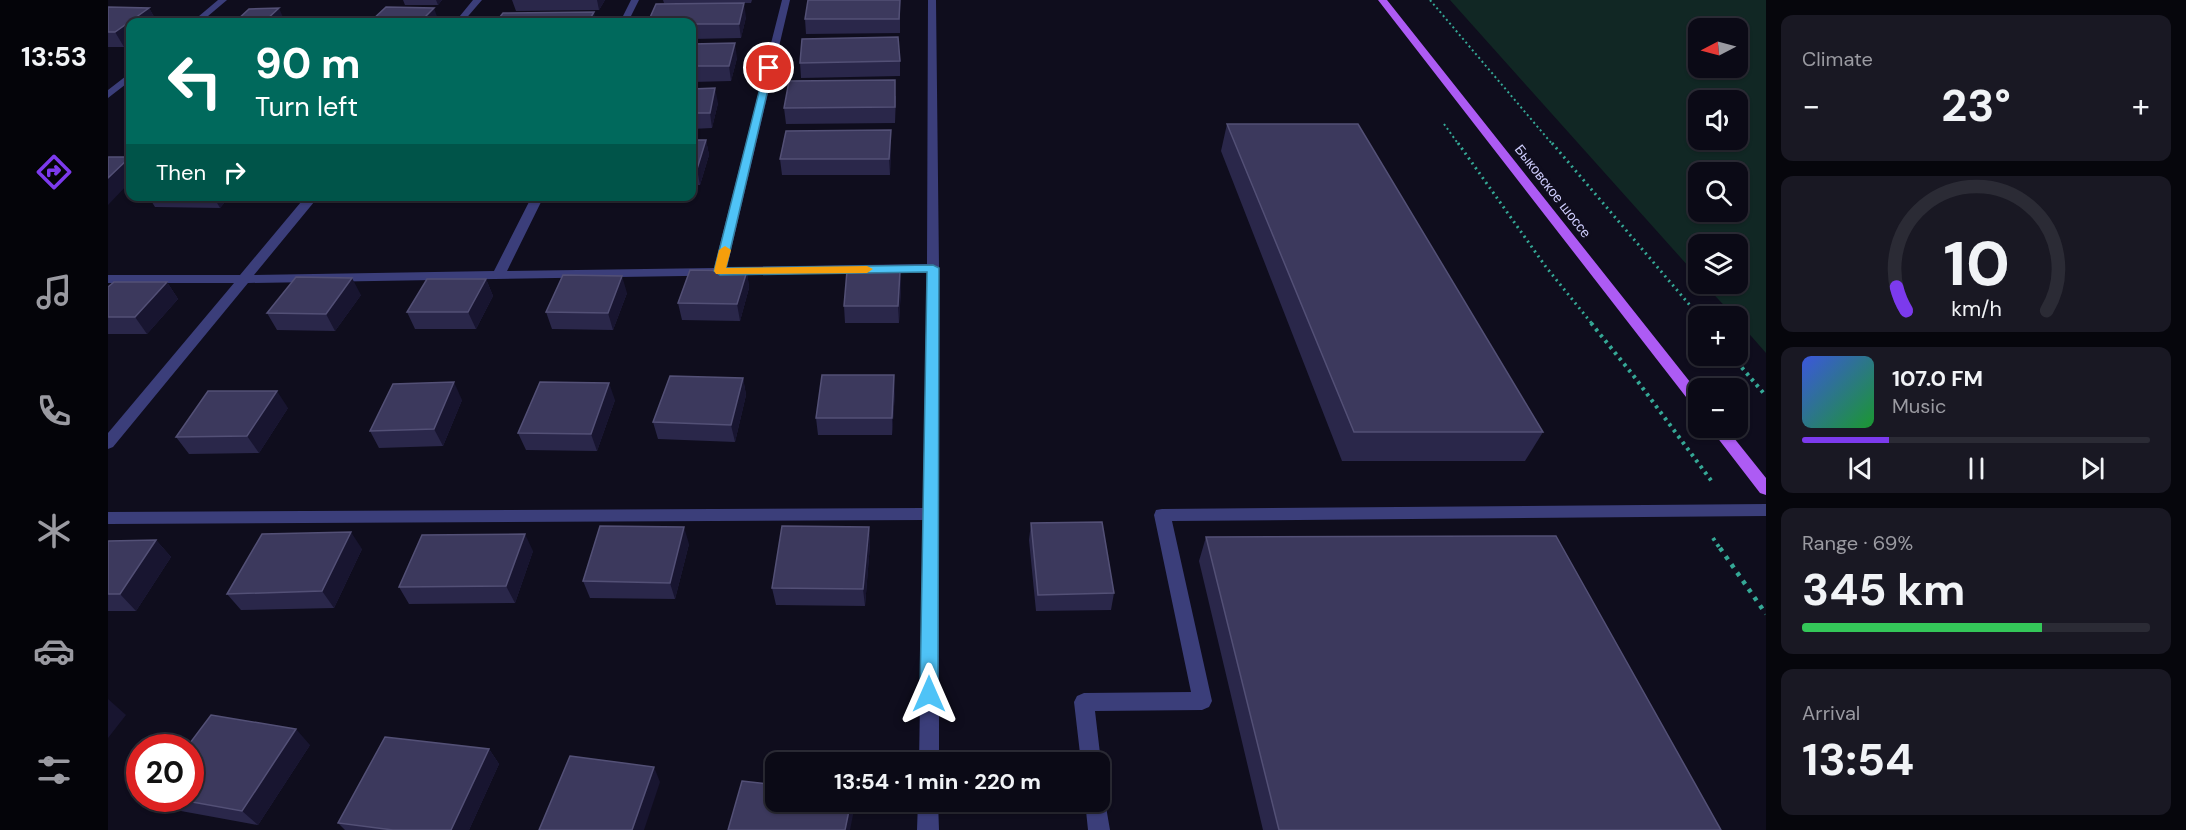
<!DOCTYPE html>
<html lang="en">
<head>
<meta charset="utf-8">
<style>
  :root { --surface:#0b0a16; --page:#191823; --text:#f1f3f6; --muted:#9a9aa1; --line:#2b2b35; --accent:#7c3aed }
  body { margin:0; font-family:"DM Sans",sans-serif; background:var(--page); color:var(--text); height:100vh; display:flex; flex-direction:column; font-size:22px; white-space:nowrap }
  * { box-sizing:border-box; margin:0 }
  p { font-size:20px; color:var(--muted) }
  .icon { flex:none; width:33px; height:33px; fill:none; stroke:currentColor; stroke-width:2; stroke-linecap:round; stroke-linejoin:round }
  .map { position:relative; flex:1; overflow:hidden }
  .side { display:flex; flex-direction:column; gap:15px; padding:15px; background:#06060c; width:420px }
  .side>* { flex:none }
  .guide { position:absolute; left:18px; top:18px; width:570px; height:183px; border-radius:12px; box-shadow:0 2px 4px #0004,0 0 0 2px var(--line); background:#00695c; color:#fff; overflow:hidden }
  .needle { width:39px; rotate:264deg }
  .tools { position:absolute; left:1580px; top:18px; display:grid; gap:12px }
  .tools a { display:grid; place-items:center; width:60px; height:60px; border-radius:12px; background:var(--surface); box-shadow:0 2px 4px #0004,0 0 0 2px var(--line); font-size:30px }
  .speed { position:absolute; left:18px; top:734px; display:flex; gap:12px; font-size:30px; font-weight:700; text-align:center }
  .speed>* { display:grid; place-content:center; width:78px; height:78px; border-radius:50%; background:var(--surface); box-shadow:0 2px 4px #0004,0 0 0 2px var(--line); line-height:1 }
  .speed .limit { border:9px solid #d22; background:#fff; color:#111 }
  .pin { position:absolute; display:grid; place-items:center; width:51px; height:51px; color:#fff; margin:-26px; border:3px solid #fff; border-radius:50%; box-shadow:0 2px 6px #0007 }
  .me { position:absolute; width:66px; margin:-33px; rotate:0deg; stroke-linejoin:round; filter:drop-shadow(0 0 4px #0008) }
  .turn { display:flex; align-items:center; gap:21px; height:126px; padding:0 30px; font-size:27px }
  .turn .icon { width:78px; height:78px; stroke-width:2.5 }
  .turn b { display:block; font-size:42px; line-height:51px }
  .then { display:flex; align-items:center; height:57px; padding:0 30px; background:#0003; gap:12px; font-size:22px }
  .big { font-size:45px; font-weight:700; line-height:1.1 }
  .side .card { flex:1; display:flex; flex-direction:column; justify-content:center; gap:9px; min-width:0; padding:0 21px; border-radius:12px; background:var(--page) }
  .side .dial { align-items:center; gap:0 }
  .dial svg { height:156px; overflow:visible; fill:none; stroke:var(--line); stroke-width:7; stroke-linecap:round; text-anchor:middle }
  .dial text { fill:var(--text); stroke:none }
  .song { display:flex; align-items:center; gap:18px }
  .cover { width:72px; height:72px; border-radius:9px; background:linear-gradient(135deg,hsl(230 70% 55%),hsl(130 70% 35%)) }
  .played { height:6px; border-radius:3px; background:linear-gradient(90deg,var(--accent) 25%,var(--line) 25%) }
  .keys { display:flex; justify-content:space-around; direction:ltr }
  .heat { display:flex; justify-content:space-between; align-items:center; font-size:33px; direction:ltr }
  .charge { height:9px; border-radius:4px; background:linear-gradient(90deg,#34c759 69%,var(--line) 0) }
  .trip { position:absolute; left:657px; top:752px; width:345px; height:60px; border-radius:12px; background:var(--surface); box-shadow:0 2px 4px #0004,0 0 0 2px var(--line); font-weight:700; line-height:60px; text-align:center }
  main { display:flex; flex:1; min-height:0 }
  .tab-bar { display:flex; flex-direction:column; width:108px; justify-content:space-around; align-items:center; background:#040409; color:var(--muted) }
  .tab-bar .icon { width:42px; height:42px }
  .tab-bar .active { color:var(--accent) }
  .tab-bar b { font-size:27px; color:var(--text) }
  .map>svg:first-child { display:block }
  .green { fill:#112724; fill-rule:evenodd }
  .lines { fill:none; stroke-linecap:round; stroke-linejoin:round }
  .path-far3 { stroke:#35a896; stroke-width:2; stroke-dasharray:2 3; stroke-linecap:butt }
  .path-far2 { stroke:#35a896; stroke-width:3; stroke-dasharray:2 4; stroke-linecap:butt }
  .path-far1 { stroke:#35a896; stroke-width:4; stroke-dasharray:3 4.5; stroke-linecap:butt }
  .path { stroke:#35a896; stroke-width:4.5; stroke-dasharray:4 6; stroke-linecap:butt }
  .minor { fill:#3b3e7a; fill-rule:evenodd }
  .major { fill:#ad5bf4; fill-rule:evenodd }
  .wall { fill:#2a274a }
  .shaded-wall { fill:#181530 }
  .building { fill:#3c395d; stroke:#535076; stroke-width:1.5 }
  .route { fill:#4fc3f7; stroke:#337fa1; stroke-width:1.5 }
  .slow { fill:#f59e0b }
  .labels { text-anchor:middle; dominant-baseline:central; stroke-width:6; stroke-linejoin:round; paint-order:stroke }
  .far-street-label { font-size:14px; fill:#cecdfc; stroke:#0f0d1d }
</style>
</head>
<body>
<main>
<nav class="tab-bar">
<b>13:53</b>
<svg class="icon active" aria-label="directions" viewBox="0 0 24 24"><path d="M12 3l9 9-9 9-9-9zM9 14v-3h6M13 9l2 2-2 2"/></svg>
<svg class="icon" aria-label="music" viewBox="0 0 24 24"><path d="M9 18V5l10-2v13"/><circle cx="6" cy="18" r="3"/><circle cx="16" cy="16" r="3"/></svg>
<svg class="icon" aria-label="phone" viewBox="0 0 24 24"><path d="M5 4h4l2 5-3 2q2 4 5 5l2-3 5 2v4C11 20 4 13 5 4z"/></svg>
<svg class="icon" aria-label="climate" viewBox="0 0 24 24"><path d="M12 3v18M4 7l16 10M4 17L20 7"/></svg>
<svg class="icon" aria-label="car" viewBox="0 0 24 24"><path d="M5 17H2v-5l4-1 3-4h7l3 4 3 1v5h-3M9 17h6M6 11h13"/><circle cx="7" cy="17" r="2"/><circle cx="17" cy="17" r="2"/></svg>
<svg class="icon" aria-label="filters" viewBox="0 0 24 24"><path d="M4 7h16M4 17h16"/><circle cx="9" cy="7" r="2"/><circle cx="15" cy="17" r="2"/></svg>
</nav>
<div class="map">
<svg width="1658" height="830" viewBox="0 0 1658 830">
  <rect width="100%" height="100%" fill="#0f0d1d"/>
  <!-- green -->
  <path class="green" d="M1342 0H1658V353L1629 320V316H1626L1596 284H1629V244H1590V277ZM1590 28H1629V68H1590ZM1629 100V140H1590V100ZM1629 172V212H1590V172Z"/>
  <g class="lines">
    <!-- path-far3 -->
    <path class="path-far3" d="M1322 0 1445 145
      M1336 124 1351 145"/>
    <!-- path-far2 -->
    <path class="path-far2" d="M1350 143 1438 267 1485 325
      M1444 143 1591 316"/>
    <!-- path-far1 -->
    <path class="path-far1" d="M1483 323 1525 375 1605 483
      M1624 356 1658 396
      M1605 538 1613 550"/>
    <!-- path -->
    <path class="path" d="M1612 548 1658 614"/>
    <!-- minor -->
    <path class="minor" d="M110 0H119L93 22H84Z
      M365 0H374L355 22H347Z
      M523 0H531L520 22H512Z
      M674 0H682L619 267 819 264 820 0H828L831 268V762H811L815 520 0 524V512L815 508 819 272 140 283 5 447 0 449V433L126 283H0V275H132L198 196H211L146 275 386 271 424 196H436L399 271 606 268Z
      M22 73V81L0 98V90Z
      M1658 504V516L1064 521 1104 701 1101 707 1094 710 987 711 993 762 992 766V762H973L966 702 969 696 976 693 1083 692 1046 515 1048 510 1054 509Z
      M992 793 997 801 1002 830H980L977 801H992Z
      M810 801H830L831 830H809Z"/>
    <!-- major -->
    <path class="major" d="M1270 0H1279L1590 392V407L1585 406Z
      M1602 428H1618L1658 478V495L1652 493Z"/>
  </g>
  <!-- wall -->
  <path class="wall" d="M295 0H334L330 5H297Z
    M404 0H497L491 10 408 11Z
    M555 0H644L643 3H556Z
    M0 7 41 8 49 22H22V42L16 47H0Z
    M792 13V33L698 34 697 19Z
    M638 17 633 38 584 39V22Z
    M584 44 629 58 623 81 584 82Z
    M792 61V76L693 78 692 63Z
    M584 89 610 103 604 128 584 129Z
    M788 96 787 123 678 124 676 108Z
    M1119 124 1435 432 1417 461H1234L1113 151Z
    M783 130V146L782 175H674L672 159Z
    M584 140H598L601 155 592 185H584Z
    M40 196H122L112 208 47 207Z
    M274 196H401V197L275 199Z
    M639 271 641 288 632 321 574 320 570 303Z
    M792 271 793 288 791 323H737L736 306Z
    M378 279 385 296 368 329H307L299 312Z
    M59 282 70 299 39 334H0V287Z
    M519 293 505 330 444 329 438 312Z
    M253 295 227 331 169 330 159 313Z
    M635 378 638 395 627 442 550 439 545 422Z
    M787 392 784 435H710L708 418Z
    M354 400 335 446 271 448 262 431Z
    M507 400 489 451 418 450 410 433Z
    M180 408 151 453 81 454 68 437Z
    M923 523 1006 593 1003 610 928 611 921 540Z
    M761 527 762 544 757 606 668 605 664 588Z
    M1098 537 1613 830H1155L1091 561Z
    M48 540 63 557 28 611H0V541Z
    M581 544 567 599 482 598 475 581Z
    M254 549 226 608 133 610 119 594Z
    M425 551 407 603 301 604 291 587Z
    M202 745 150 825 62 809 48 798H82Z
    M381 749 391 764 361 830H237L230 823Z"/>
  <!-- shaded-wall -->
  <path class="shaded-wall" d="M328 0H334L330 5Z
    M489 0H497L491 10Z
    M636 3 638 17 633 38 631 24Z
    M41 8 49 22H22V42L16 47 7 32Z
    M171 8 177 22H158L157 21Z
    M326 8 331 22H312Z
    M486 12 488 22H480Z
    M627 43 629 58 623 81 621 66Z
    M607 88 610 103 604 128 602 113Z
    M783 130V146L782 175 781 159Z
    M598 140 601 155 592 185 589 169Z
    M22 157V182L0 205V178Z
    M105 196H122L112 208Z
    M639 271 641 288 632 321 629 304Z
    M792 271 793 288 791 323 790 306Z
    M514 276 519 293 505 330 500 313Z
    M244 278 253 295 227 331 218 314Z
    M378 279 385 296 368 329 360 312Z
    M59 282 70 299 39 334 27 317Z
    M786 375 787 392 784 435V418Z
    M635 378 638 395 627 442 623 425Z
    M346 382 354 400 335 446 326 429Z
    M501 383 507 400 489 451 483 434Z
    M169 391 180 408 151 453 139 436Z
    M576 527 581 544 567 599 562 583Z
    M761 527 762 544 757 606 755 589Z
    M243 532 254 549 226 608 214 591Z
    M417 534 425 551 407 603 398 586Z
    M48 540 63 557 28 611 12 594Z
    M0 699 18 715 0 738Z
    M188 729 202 745 150 825 134 811Z
    M381 749 391 764 361 830H343Z
    M546 767 552 782 536 830H524Z
    M743 801H745L746 810 742 830H737Z"/>
  <!-- building -->
  <path class="building" d="M700 0H792L791 19H697Z
    M636 3 631 24H584V22H540L548 4Z
    M0 7 41 8 7 32H0Z
    M278 7 326 8 312 22H262Z
    M171 8 157 21 127 22 141 9Z
    M486 12 480 22H388L395 13Z
    M790 37 792 61 692 63 694 39Z
    M627 43 621 66H584V44Z
    M787 80V107L676 108 681 81Z
    M607 88 602 113H584V89Z
    M1119 124H1250L1435 432H1246Z
    M783 130 781 159H672L678 131Z
    M584 140H598L589 169H584Z
    M0 157H22L0 178Z
    M582 270 639 271 629 304 570 303Z
    M739 271H792L790 306H736Z
    M455 275 514 276 500 313 438 312Z
    M188 277 244 278 218 314 159 313Z
    M319 279H378L360 312H299Z
    M6 282H59L27 317H0V287Z
    M714 375H786L784 418H708Z
    M562 376 635 378 623 425 545 422Z
    M346 382 326 429 262 431 285 384Z
    M432 382 501 383 483 434 410 433Z
    M100 391H169L139 436 68 437Z
    M994 522 1006 593 930 595 923 523Z
    M492 526 576 527 562 583 475 581Z
    M674 526 761 527 755 589 664 588Z
    M243 532 214 591 119 594 154 534Z
    M417 534 398 586 291 587 314 535Z
    M1448 536 1613 830H1171L1098 537Z
    M48 540 12 594H0V541Z
    M103 715 188 729 134 811 62 798H82V747H79Z
    M277 737 381 749 343 830H285L230 823Z
    M462 756 546 767 524 830H431Z
    M634 781 668 785V801H743L737 830H620Z"/>
  <!-- route -->
  <path class="route" d="M661 65 665 68 618 268 825 265 831 268 830 694 827 700 821 702 815 700 812 694 819 272 612 275 606 271 657 68Z"/>
  <!-- slow -->
  <path class="slow" d="M617 246 623 250 618 268 759 266 765 269 759 273 608 274 606 271 611 250Z"/>
  <g class="labels">
    <!-- far-street labels -->
    <g class="far-street-label">
      <text transform="translate(1445 191) rotate(52)">Быковское шоссе</text>
    </g>
  </g>
</svg>
<div class="tools">
<a><svg class="needle" viewBox="-14 -14 28 28"><path d="M0-13l5 13h-10z" fill="#e53935"/><path d="M0 13l5-13h-10z" fill="#9a9aa1"/></svg></a>
<a><svg class="icon" aria-label="sound" viewBox="0 0 24 24"><path d="M4 9h4l5-4v14l-5-4H4zM17 9q2 3 0 6"/></svg></a>
<a><svg class="icon" aria-label="search" viewBox="0 0 24 24"><circle cx="10" cy="10" r="6"/><path d="M15 15l6 6"/></svg></a>
<a><svg class="icon" aria-label="layers" viewBox="0 0 24 24"><path d="M12 4l9 5-9 5-9-5zM3 14l9 5 9-5"/></svg></a>
<a>+</a>
<a>−</a>
</div>
<div class="speed"><div class="limit">20</div></div>
<div class="pin" style="left:661px;top:68px;background:#d93025"><svg class="icon" aria-label="arrive" viewBox="0 0 24 24"><path d="M6 21V4h12l-3 4 3 4H6"/></svg></div>
<svg class="me" style="left:821px;top:694px" viewBox="-20 -20 40 40"><path d="M0-17L14 15 0 8-14 15z" fill="#4fc3f7" stroke="#fff" stroke-width="4"/></svg>
<div class="trip">13:54 · 1 min · 220 m</div>
<div class="guide">
<div class="turn"><svg class="icon" aria-label="left" viewBox="0 0 24 24"><path d="M17 20v-9H6M10 6l-5 5 5 5"/></svg><div><b>90 m</b>Turn left</div></div>
<div class="then">Then<svg class="icon" aria-label="right" viewBox="0 0 24 24"><path d="M7 20v-9h11M14 6l5 5-5 5"/></svg></div>
</div>
</div>
<section class="side">
<div class="card"><p>Climate</p>
<div class="heat"><a>−</a><b class="big">23°</b><a>+</a></div>
</div>
<div class="card dial"><svg viewBox="0 0 100 80">
<path d="M14 69A42 42 0 1 1 86 69"/>
<path d="M14 69A42 42 0 0 1 9 57" stroke="#7c3aed"/>
<text x="50" y="56" font-size="32" font-weight="700">10</text>
<text x="50" y="72" font-size="11">km/h</text>
</svg></div>
<div class="card">
<div class="song"><i class="cover"></i><div><b>107.0 FM</b><p>Music</p></div></div>
<div class="played"></div>
<div class="keys"><svg class="icon" aria-label="previous" viewBox="0 0 24 24"><path d="M18 5L8 12l10 7zM5 5v14"/></svg><svg class="icon" aria-label="pause" viewBox="0 0 24 24"><path d="M8 5v14M16 5v14"/></svg><svg class="icon" aria-label="next" viewBox="0 0 24 24"><path d="M6 5l10 7-10 7zM19 5v14"/></svg></div>
</div>
<div class="card"><p>Range · 69%</p><b class="big">345 km</b><div class="charge"></div></div>
<div class="card"><p>Arrival</p><b class="big">13:54</b></div>
</section>
</main>
</body>
</html>
